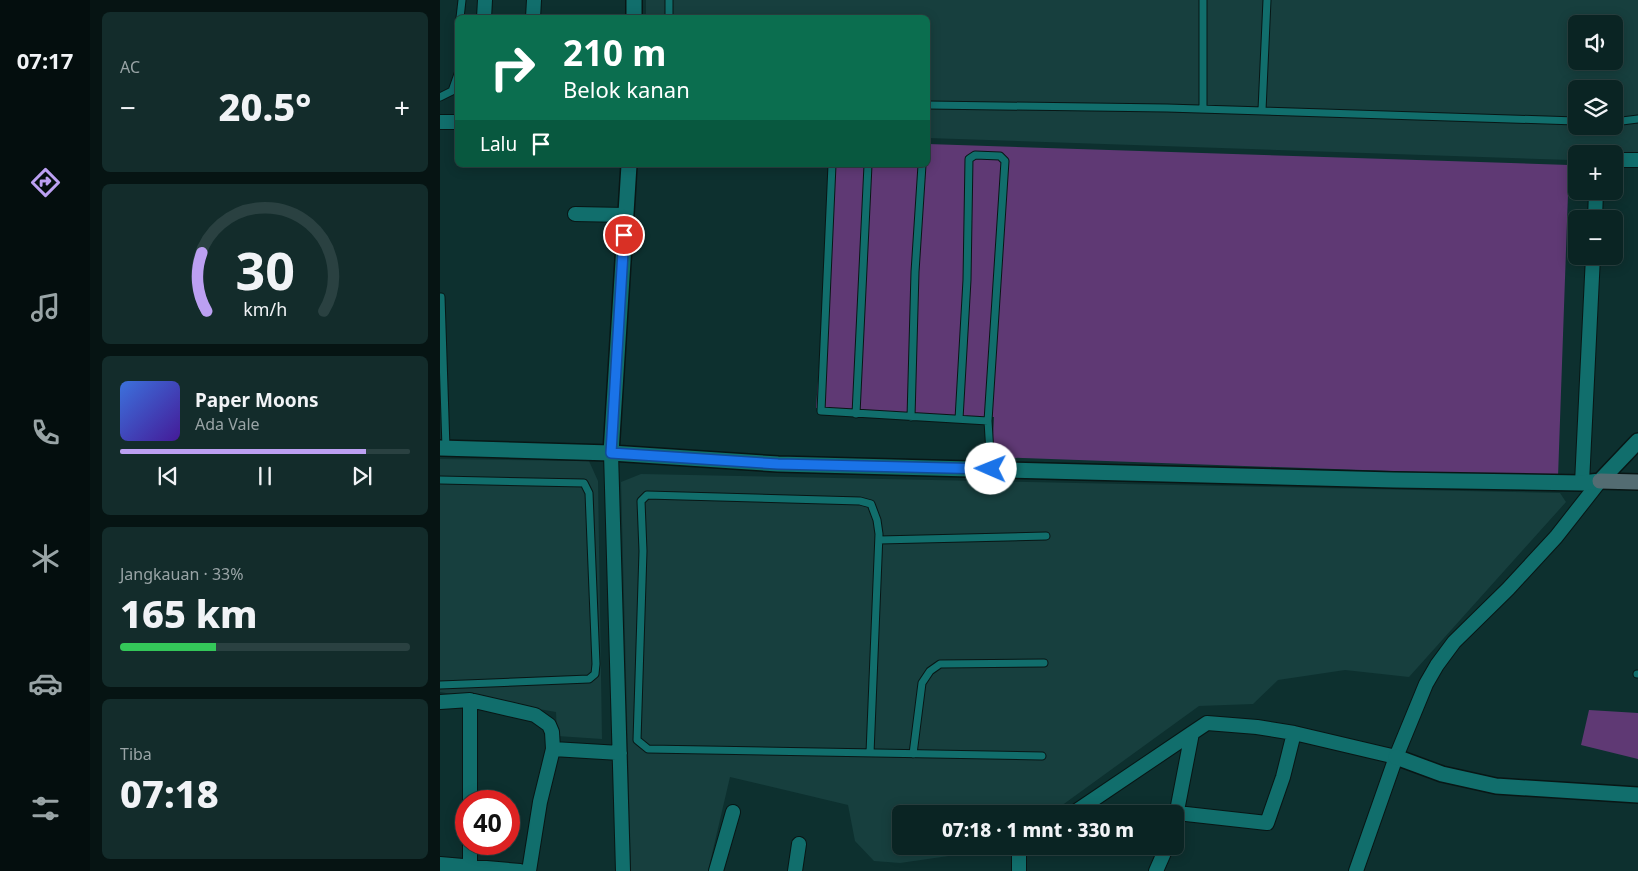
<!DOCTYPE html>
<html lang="id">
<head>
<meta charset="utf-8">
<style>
  :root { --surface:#0a2423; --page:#132c2b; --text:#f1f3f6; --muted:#99a4a6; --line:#2a4141; --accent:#bca0f2 }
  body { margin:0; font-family:"Noto Sans",sans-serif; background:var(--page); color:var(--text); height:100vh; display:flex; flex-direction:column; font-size:19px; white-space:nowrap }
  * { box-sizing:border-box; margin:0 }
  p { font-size:16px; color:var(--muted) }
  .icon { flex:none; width:28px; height:28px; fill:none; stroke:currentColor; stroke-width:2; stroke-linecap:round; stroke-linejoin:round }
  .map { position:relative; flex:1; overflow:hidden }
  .drawer { display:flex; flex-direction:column; gap:12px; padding:12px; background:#061413; width:350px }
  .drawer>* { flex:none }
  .banner { position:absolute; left:15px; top:15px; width:475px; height:152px; border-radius:8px; box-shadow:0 2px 12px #0003,0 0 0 1px var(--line); background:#0b6e4f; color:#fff; overflow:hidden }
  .buttons { position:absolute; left:1128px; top:15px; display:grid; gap:10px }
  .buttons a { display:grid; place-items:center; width:55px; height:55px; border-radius:8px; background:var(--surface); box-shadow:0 2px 12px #0003,0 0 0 1px var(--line); font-size:25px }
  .speed { position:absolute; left:15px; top:790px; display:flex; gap:10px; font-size:25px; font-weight:700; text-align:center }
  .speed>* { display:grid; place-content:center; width:65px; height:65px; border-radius:50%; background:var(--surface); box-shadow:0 2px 12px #0003,0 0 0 1px var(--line); line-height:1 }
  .speed .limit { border:8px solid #d22; background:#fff; color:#111 }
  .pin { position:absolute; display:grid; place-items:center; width:42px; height:42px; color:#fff; margin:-21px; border:2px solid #fff; border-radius:50%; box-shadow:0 1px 5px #0007 }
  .me { position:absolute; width:55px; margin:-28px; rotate:271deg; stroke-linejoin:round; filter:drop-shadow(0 0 4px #0008) }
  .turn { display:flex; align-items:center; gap:18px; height:105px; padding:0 25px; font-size:22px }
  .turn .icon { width:65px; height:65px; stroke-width:2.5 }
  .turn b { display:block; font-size:35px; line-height:42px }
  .then { display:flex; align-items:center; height:48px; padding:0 25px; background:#0003; gap:10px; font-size:19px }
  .big { font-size:38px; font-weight:800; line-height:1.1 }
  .drawer .widget { flex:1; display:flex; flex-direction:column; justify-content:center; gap:8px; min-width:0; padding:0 18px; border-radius:8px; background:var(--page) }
  .drawer .dial { align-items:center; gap:0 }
  .dial svg { height:130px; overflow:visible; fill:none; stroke:var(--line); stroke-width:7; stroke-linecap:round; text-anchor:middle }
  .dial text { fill:var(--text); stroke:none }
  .song { display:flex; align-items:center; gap:15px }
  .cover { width:60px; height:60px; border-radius:8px; background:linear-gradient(135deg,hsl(220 70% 55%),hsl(260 70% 35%)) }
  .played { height:5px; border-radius:2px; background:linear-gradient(90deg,var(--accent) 85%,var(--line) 85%) }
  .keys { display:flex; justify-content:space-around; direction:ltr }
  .heat { display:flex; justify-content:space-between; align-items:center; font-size:28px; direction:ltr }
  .charge { height:8px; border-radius:4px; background:linear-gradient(90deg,#34c759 33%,var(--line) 0) }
  .trip { position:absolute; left:452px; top:805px; width:292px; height:50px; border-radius:8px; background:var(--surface); box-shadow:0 2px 12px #0003,0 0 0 1px var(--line); font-weight:800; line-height:50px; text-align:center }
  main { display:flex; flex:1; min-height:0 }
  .menu { display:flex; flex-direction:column; width:90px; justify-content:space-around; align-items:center; background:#040e0e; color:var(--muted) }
  .menu .icon { width:35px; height:35px }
  .menu .selected { color:var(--accent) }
  .menu b { font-size:22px; color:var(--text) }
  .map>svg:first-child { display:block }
  .built { fill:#173f3e; fill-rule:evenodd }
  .green { fill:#5f3974 }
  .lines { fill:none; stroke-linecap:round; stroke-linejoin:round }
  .service-casing { stroke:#081615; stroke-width:9 }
  .minor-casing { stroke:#081615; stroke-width:16 }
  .tertiary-casing { stroke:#081615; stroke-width:18 }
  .secondary-casing { stroke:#081615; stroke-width:18 }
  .service { stroke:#116e6c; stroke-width:7 }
  .minor { stroke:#116e6c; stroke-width:14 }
  .tertiary { stroke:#116e6c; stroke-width:15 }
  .secondary { stroke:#536c72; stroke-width:15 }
  .route-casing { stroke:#114b97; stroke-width:12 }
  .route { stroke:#1a73e8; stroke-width:9 }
</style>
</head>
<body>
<main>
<nav class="menu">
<b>07:17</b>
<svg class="icon selected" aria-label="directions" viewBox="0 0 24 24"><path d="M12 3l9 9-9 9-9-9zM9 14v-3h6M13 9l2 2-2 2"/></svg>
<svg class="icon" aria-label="music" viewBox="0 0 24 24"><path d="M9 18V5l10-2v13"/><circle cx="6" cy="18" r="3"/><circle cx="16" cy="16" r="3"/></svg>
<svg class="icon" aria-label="phone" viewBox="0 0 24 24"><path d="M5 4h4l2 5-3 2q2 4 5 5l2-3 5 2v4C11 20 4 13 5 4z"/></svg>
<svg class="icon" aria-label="climate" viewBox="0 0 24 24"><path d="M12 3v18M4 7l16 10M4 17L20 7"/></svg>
<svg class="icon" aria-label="car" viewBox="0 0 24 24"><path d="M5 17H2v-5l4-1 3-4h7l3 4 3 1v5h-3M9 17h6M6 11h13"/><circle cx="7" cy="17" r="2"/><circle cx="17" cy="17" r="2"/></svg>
<svg class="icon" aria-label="filters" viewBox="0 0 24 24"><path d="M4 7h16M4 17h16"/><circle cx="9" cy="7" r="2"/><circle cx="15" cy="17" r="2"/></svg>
</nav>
<section class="drawer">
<div class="widget"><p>AC</p>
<div class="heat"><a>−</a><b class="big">20.5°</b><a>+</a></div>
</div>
<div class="widget dial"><svg viewBox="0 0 100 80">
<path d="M14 69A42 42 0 1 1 86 69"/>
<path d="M14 69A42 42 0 0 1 11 33" stroke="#bca0f2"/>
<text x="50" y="56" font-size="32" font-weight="700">30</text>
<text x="50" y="72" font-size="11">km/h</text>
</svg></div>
<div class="widget">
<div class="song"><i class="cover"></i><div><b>Paper Moons</b><p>Ada Vale</p></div></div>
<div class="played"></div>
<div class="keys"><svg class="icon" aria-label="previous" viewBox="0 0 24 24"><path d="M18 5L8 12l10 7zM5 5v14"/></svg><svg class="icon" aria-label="pause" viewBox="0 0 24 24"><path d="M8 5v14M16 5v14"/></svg><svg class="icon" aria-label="next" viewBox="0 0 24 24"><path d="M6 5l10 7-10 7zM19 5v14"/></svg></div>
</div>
<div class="widget"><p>Jangkauan · 33%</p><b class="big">165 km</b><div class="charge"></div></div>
<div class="widget"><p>Tiba</p><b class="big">07:18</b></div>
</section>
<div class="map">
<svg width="1198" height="871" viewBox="0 0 1198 871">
  <rect width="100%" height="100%" fill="#0d302f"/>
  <!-- built -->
  <path class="built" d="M206 0H1198V155L1136 154V159L1131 160 488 138V18H206ZM1136 24H1174V61H1136ZM1136 89H1174V126H1136Z
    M0 459 149 461 158 481 162 739 117 736 116 712 0 692Z
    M201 474 1120 493 1126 502 969 677 905 670 838 680 813 704 759 706 610 814H461V846H566L564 848 460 863 434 861 415 841 408 805 290 777 268 871H191L181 482Z"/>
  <!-- green -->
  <path class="green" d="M488 144 1129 165 1118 477 552 457 554 417 519 419 376 408 394 165H488Z
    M1149 710 1198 713V759L1141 745Z"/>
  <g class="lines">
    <defs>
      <path id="service" d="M20 18 22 0
        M229 18V0
        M0 97 12 91 18 74
        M488 105 727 108 1136 121
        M763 109V0
        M822 110 827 0
        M1174 122 1198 119
        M392 165 381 411 548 421
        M1 297 6 448
        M416 414 428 165
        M471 417 475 272 482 165
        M519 419 527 280 529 159 535 155 560 156 565 161 548 421 551 469
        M0 480 144 483 149 493 156 664 155 674 149 679 0 685
        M439 540 606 536
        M1197 674H1198
        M430 753 439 534 437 520 431 504 420 501 207 495 201 501 203 551 197 740 208 749 602 756
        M473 754 482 683 490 671 500 664 604 663"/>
      <path id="minor" d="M44 18 45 0
        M93 18 94 0
        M0 122H18
        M1174 160H1198
        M135 214 186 215
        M1155 219 1156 191
        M171 453 183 871
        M1142 483 1153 256
        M0 702 30 700 95 715 109 725 112 732 113 749 180 753
        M30 801V700
        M737 813 827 823 843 777 854 733
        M632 814 752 733
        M736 816 752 733 767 723 817 727 854 733 956 757
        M30 844V865
        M579 846V871
        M0 864 80 871
        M89 871 100 802 113 749
        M276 871 293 812
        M355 871 359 844
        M716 871 727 846
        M916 871 956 757 986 684 997 665 1014 642 1068 589 1116 537 1160 481"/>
      <path id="tertiary" d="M194 18V0
        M0 448 171 453 338 464 954 480 1142 483 1160 481 1198 441
        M171 453 189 165
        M956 757 1002 774 1056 786 1198 795"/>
      <path id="secondary" d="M1160 481 1198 482"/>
    </defs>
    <!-- service casing -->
    <use href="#service" class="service-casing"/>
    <!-- minor casing -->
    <use href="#minor" class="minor-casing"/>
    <!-- tertiary casing -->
    <use href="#tertiary" class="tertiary-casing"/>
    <!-- secondary casing -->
    <use href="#secondary" class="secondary-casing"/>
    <!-- service -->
    <use href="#service" class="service"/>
    <!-- minor -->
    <use href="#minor" class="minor"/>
    <!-- tertiary -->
    <use href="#tertiary" class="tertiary"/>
    <!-- secondary -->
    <use href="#secondary" class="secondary"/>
  </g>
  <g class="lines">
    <defs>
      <path id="route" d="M184 235 171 453 338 464 551 469"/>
    </defs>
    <!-- route casing -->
    <use href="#route" class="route-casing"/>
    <!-- route -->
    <use href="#route" class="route"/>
  </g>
</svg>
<div class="buttons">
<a><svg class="icon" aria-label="sound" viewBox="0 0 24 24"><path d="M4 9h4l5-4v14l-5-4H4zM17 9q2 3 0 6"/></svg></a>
<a><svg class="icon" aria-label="layers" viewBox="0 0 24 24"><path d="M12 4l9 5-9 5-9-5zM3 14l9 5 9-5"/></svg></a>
<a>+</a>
<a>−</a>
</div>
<div class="speed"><div class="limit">40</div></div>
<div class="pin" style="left:184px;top:235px;background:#d93025"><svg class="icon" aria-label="arrive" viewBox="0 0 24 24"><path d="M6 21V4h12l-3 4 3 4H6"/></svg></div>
<svg class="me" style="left:551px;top:469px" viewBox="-20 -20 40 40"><circle r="19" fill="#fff"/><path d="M0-13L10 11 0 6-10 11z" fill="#1a73e8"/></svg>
<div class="trip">07:18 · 1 mnt · 330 m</div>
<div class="banner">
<div class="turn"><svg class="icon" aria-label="right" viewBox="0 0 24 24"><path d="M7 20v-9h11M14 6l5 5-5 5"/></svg><div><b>210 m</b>Belok kanan</div></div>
<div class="then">Lalu<svg class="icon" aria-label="arrive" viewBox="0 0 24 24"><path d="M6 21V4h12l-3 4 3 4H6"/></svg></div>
</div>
</div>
</main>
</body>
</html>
